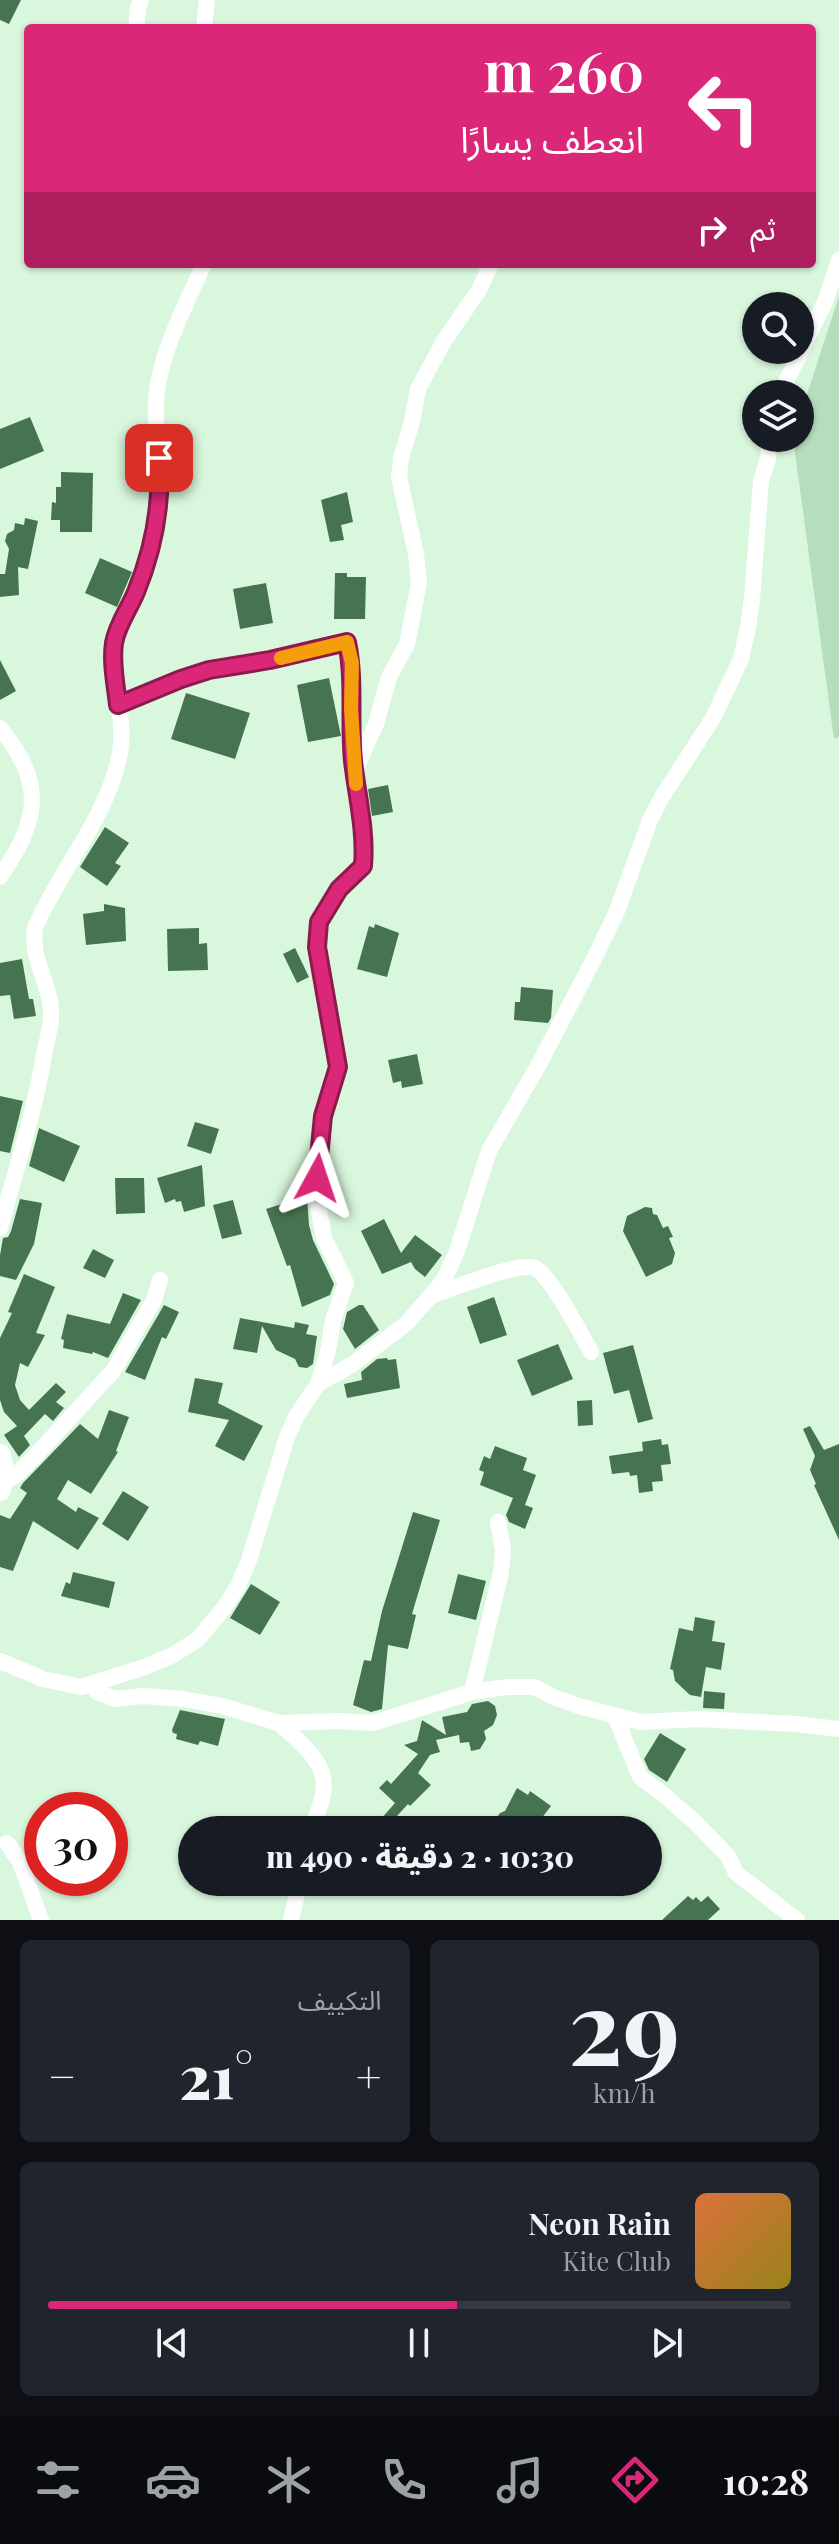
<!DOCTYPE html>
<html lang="ar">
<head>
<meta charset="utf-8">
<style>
  :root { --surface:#171b24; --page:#20242c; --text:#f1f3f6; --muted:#9ea1a6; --line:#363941; --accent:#db2777 }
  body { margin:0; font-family:"Playfair Display","Noto Sans Arabic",serif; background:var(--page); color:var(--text); direction:rtl; height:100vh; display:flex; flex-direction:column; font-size:30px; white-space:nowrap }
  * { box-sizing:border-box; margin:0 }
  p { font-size:26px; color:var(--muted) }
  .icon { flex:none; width:44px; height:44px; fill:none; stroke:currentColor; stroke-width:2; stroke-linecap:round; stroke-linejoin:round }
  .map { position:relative; height:1920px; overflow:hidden; direction:ltr }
  .panel { display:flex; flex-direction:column; gap:20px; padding:20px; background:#0d0f14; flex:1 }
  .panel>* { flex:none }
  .hud { position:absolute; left:24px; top:24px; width:792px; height:244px; border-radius:8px; box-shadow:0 2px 6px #0004; direction:rtl; background:#db2777; color:#fff; overflow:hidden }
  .tools { position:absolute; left:742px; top:292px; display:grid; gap:16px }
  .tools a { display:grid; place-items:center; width:72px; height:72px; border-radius:50%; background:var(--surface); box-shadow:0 2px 6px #0004; font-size:40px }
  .speed { position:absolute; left:24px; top:1792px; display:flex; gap:16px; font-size:40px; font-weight:700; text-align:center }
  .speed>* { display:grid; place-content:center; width:104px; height:104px; border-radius:50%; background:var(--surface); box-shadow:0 2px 6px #0004; line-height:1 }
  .speed .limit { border:12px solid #d22; background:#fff; color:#111 }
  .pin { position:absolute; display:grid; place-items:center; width:68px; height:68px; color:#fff; margin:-34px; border-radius:16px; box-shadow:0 4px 12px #0006 }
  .me { position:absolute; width:88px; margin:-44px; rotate:5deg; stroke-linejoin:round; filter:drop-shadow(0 0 6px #0008) }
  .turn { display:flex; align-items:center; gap:28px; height:168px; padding:0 40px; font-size:36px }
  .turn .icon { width:104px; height:104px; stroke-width:2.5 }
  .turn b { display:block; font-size:56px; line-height:68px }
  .then { display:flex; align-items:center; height:76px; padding:0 40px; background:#0003; gap:16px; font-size:30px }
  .big { font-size:60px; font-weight:800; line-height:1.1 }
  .panel .tile { flex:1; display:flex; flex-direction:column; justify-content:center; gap:12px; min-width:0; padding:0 28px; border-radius:12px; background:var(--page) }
  .panel .dial { align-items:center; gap:0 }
  .dial b { font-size:104px; line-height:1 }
  .song { display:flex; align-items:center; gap:24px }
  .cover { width:96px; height:96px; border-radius:12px; background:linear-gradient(135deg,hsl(20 70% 55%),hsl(50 70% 35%)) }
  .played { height:8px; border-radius:4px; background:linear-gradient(90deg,var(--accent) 55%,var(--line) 55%) }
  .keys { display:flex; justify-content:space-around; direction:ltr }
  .heat { display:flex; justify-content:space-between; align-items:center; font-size:44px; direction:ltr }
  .panel .tiles { flex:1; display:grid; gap:20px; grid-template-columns:1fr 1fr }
  .tile:last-child { grid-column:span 2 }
  .trip { position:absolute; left:178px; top:1816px; width:484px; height:80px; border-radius:40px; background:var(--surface); box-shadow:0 2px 6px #0004; font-weight:800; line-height:80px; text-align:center; direction:rtl }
  .dock { display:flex; height:128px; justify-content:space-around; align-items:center; background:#090b0e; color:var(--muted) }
  .dock .icon { width:56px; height:56px }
  .dock .active { color:var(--accent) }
  .dock b { font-size:36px; color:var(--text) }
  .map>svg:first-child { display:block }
  .green { fill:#b6debc }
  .building { fill:#477450 }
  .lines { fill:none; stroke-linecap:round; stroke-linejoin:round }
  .minor { stroke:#fff; stroke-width:16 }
  .secondary { stroke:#fff; stroke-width:22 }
  .route-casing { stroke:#8e194d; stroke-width:20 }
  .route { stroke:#db2777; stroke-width:14 }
  .slow { stroke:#f59e0b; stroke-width:14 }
</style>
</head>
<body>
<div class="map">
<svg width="839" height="1920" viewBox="0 0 839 1920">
  <rect width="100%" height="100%" fill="#d9f7dd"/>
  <!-- green -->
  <path class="green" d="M839 296V737L834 739 793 438H800V416Z"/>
  <!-- building -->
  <path class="building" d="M0 0H21L9 24 0 20Z
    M30 417 44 451 0 469V429Z
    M61 472 93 473 92 532H60V520H51L52 502 56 503V487H61Z
    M347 492 353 522 341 525 344 540 330 542 321 500Z
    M25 518 38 521 28 569 18 567 19 595 0 597V574H5L9 549 5 541 7 534 14 530 15 523 24 525Z
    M100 558 132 572 117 607 85 593Z
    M335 573H347V577H366L365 619H334Z
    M266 583 273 623 240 629 233 589Z
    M0 660 16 691 0 700Z
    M329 678 341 736 308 742 297 685Z
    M186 693 250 713 235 759 171 739Z
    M388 785 393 812 372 816 368 789Z
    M105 827 129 843 115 863 121 866 107 886 80 867Z
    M104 904 125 908 126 941 86 945 83 914 104 911Z
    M375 924 399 933 387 977 357 969 369 926 374 928Z
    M199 928V944L207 943 208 970 168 971 167 929Z
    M295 948 309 977 297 983 283 954Z
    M22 959 29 999H33L36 1016 14 1019 10 995 0 996V963Z
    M521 987 553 990 551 1018 548 1023 514 1020 515 1002H520Z
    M417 1054 423 1084 402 1088 401 1081 393 1083 388 1060Z
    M0 1096 23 1101 10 1153 0 1151Z
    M195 1122 219 1129 211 1154 187 1146Z
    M39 1128 80 1146 64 1182 29 1166Z
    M202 1165 205 1206 184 1212 181 1201 176 1202 175 1199 165 1203 157 1178Z
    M115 1178H144L145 1213 116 1214Z
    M307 1196 309 1225 313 1240 334 1284 330 1295 302 1307 290 1265 287 1266 266 1209Z
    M20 1199 42 1203 34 1244 16 1280 0 1276V1255L3 1238 8 1237 11 1231Z
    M233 1200 242 1234 222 1239 213 1205Z
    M645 1207 652 1208 653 1214 657 1215 663 1228 668 1226 673 1237 669 1238 675 1253 672 1264 646 1277 623 1231 627 1216Z
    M384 1219 401 1253 415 1235 442 1255 425 1277 415 1269 411 1262 382 1274 361 1231Z
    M93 1249 114 1260 105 1278 83 1268Z
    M24 1274 55 1287 36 1333 45 1335 28 1367 20 1363 15 1385 20 1400 29 1410 56 1383 66 1392 56 1402 64 1408 53 1421 45 1414 24 1436 30 1445 19 1457 4 1435 17 1426 4 1412 0 1400V1338L12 1313 8 1312Z
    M123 1293 141 1300 108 1358 93 1352 92 1354 63 1348 64 1340 61 1339 67 1314 110 1324Z
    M494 1297 507 1335 480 1344 467 1307Z
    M164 1305 179 1312 166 1339 162 1337 145 1380 125 1372Z
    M359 1305H363L379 1330 355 1349 343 1329 347 1312Z
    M240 1318 294 1328 295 1322 309 1325 306 1334 317 1336 313 1364 307 1368 299 1367 295 1359 276 1350 262 1326 257 1353 233 1349Z
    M558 1344 573 1379 532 1396 517 1360Z
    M633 1345 653 1419 638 1423 629 1390 614 1394 603 1353Z
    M387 1358 388 1360 396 1359 400 1388 347 1398 344 1384 362 1380 361 1372 377 1359Z
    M195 1378 223 1383 218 1403 263 1426 244 1461 215 1446 229 1420 188 1412Z
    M592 1400 593 1425 578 1426 577 1401Z
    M109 1410 129 1417 116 1451 118 1452 91 1494 68 1480 57 1499 76 1512 78 1507 99 1518 78 1550 33 1521 13 1571 0 1567V1515L10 1519 27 1493 20 1488 23 1483 80 1424 98 1439Z
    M810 1426 824 1450 839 1444V1540L814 1485 816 1484 810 1470 815 1456 803 1429Z
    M661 1439 662 1445 668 1444 671 1464 661 1465 663 1481 652 1482 653 1491 639 1493 637 1475 630 1476 629 1472 612 1474 609 1456 643 1451 642 1442Z
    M495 1446 527 1458 523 1470 536 1475 525 1505 533 1508 525 1529 509 1522 506 1515 513 1498 480 1485 484 1472 479 1470 484 1456 490 1459Z
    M123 1491 149 1507 128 1541 102 1524Z
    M413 1512 440 1520 412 1614 416 1615 408 1649 388 1645 382 1709 371 1712 353 1705 364 1660 371 1661 382 1611Z
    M73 1572 115 1582 109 1608 61 1596 66 1582 70 1584Z
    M458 1574 486 1581 476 1620 448 1613Z
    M251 1584 280 1602 260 1635 230 1618Z
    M695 1617 715 1621 712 1641 725 1643 721 1670 706 1667 701 1697 690 1695 675 1681 673 1670 670 1669 679 1628 693 1631Z
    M704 1691 725 1693 724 1709 703 1708Z
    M488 1701 495 1706 497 1715 493 1725 484 1731 486 1739 480 1749 471 1751 469 1742 460 1743 459 1735 436 1740 440 1752 430 1755 418 1773 431 1785 410 1806 408 1804 387 1827 380 1820 395 1803 379 1788 387 1780 391 1784 418 1754 404 1745 417 1741 422 1720 446 1735 442 1717 467 1712 472 1704Z
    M180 1710 225 1719 218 1746 200 1741 198 1745 176 1739 177 1734 173 1733 172 1730Z
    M660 1733 686 1749 667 1782 649 1770 644 1759Z
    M517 1788 528 1795 530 1791 551 1806 538 1823 547 1830H493L496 1825 493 1823 500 1813 505 1811Z
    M688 1896 693 1900 696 1897 701 1902 708 1896 720 1909 708 1920H662Z"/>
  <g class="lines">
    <!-- minor -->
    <path class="minor" d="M136 28 138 8 141 0
      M204 28 207 0
      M780 394 825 302 839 260
      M118 705 181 679 209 670 270 660 347 642C355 681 349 721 353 761 357 796 366 830 363 866L339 889 319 922 317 947 338 1067 323 1116 317 1178 319 1211 324 1238 346 1283 333 1320 328 1351 318 1384
      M0 728C46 784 39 820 0 877
      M356 768 376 724 389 677 407 644 419 583 416 554 399 477 401 458 412 422 418 389 444 341 479 290 491 264
      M0 1228C15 1172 33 1118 43 1061 45 1047 50 1032 51 1018 53 985 30 963 35 928 60 869 108 817 120 753 126 718 111 684 114 649 115 632 124 620 131 604 141 582 149 559 154 535 165 490 154 447 156 402 158 357 186 304 204 264
      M433 1295C452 1289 520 1261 535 1268 551 1276 581 1334 591 1352
      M2 1484 16 1475 36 1455 113 1371 154 1300 160 1280
      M0 1661 43 1679 81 1687 142 1668 173 1655 198 1639 224 1608 238 1586 249 1560 287 1437 297 1415 318 1384 353 1364 407 1323 444 1280 457 1251 489 1151 538 1066 594 959 617 911 650 820 662 797 713 718 741 659 748 627 752 599 761 481 768 459 770 438
      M92 1685 97 1692 115 1699 143 1696 184 1699 222 1706 279 1723 340 1721 373 1723 472 1692 507 1687H535L553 1697 582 1707 641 1722 698 1719 796 1724 839 1729
      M472 1692 501 1572 503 1550 498 1522
      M615 1716 640 1777 664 1795 695 1822 728 1856 736 1873 797 1920
      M279 1723C300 1743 329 1762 323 1794 321 1806 315 1818 312 1830
      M7 1843 20 1862 41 1920
      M291 1920 300 1882"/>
    <!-- secondary -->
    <path class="secondary" d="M0 1455 3 1470 0 1490"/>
  </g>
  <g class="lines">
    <defs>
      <path id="route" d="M159 458C162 505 154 548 136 592 129 609 117 625 114 643 111 664 116 685 118 705L181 679 209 670 270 660 347 642C355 681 349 721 353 761 357 796 366 830 363 866L339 889 319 922 317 947 338 1067 323 1116 317 1178"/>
    </defs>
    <!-- route casing -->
    <use href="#route" class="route-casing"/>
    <!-- route -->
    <use href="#route" class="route"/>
    <!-- slow -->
    <path class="slow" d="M281 658 347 642 352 663 351 708 356 784"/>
  </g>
</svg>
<div class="tools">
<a><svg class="icon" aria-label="search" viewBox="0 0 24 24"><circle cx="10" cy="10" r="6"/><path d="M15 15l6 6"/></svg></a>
<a><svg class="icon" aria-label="layers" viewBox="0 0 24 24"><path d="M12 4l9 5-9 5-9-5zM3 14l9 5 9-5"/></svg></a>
</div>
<div class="speed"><div class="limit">30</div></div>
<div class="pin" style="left:159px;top:458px;background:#d93025"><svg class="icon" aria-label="arrive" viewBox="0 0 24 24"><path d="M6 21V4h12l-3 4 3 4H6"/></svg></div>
<svg class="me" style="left:317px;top:1178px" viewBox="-20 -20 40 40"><path d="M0-17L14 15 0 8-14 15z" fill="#db2777" stroke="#fff" stroke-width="4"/></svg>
<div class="trip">10:30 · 2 دقيقة · 490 m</div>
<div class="hud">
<div class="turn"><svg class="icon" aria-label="left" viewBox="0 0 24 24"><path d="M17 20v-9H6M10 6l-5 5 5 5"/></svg><div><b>260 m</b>انعطف يسارًا</div></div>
<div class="then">ثم<svg class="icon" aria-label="right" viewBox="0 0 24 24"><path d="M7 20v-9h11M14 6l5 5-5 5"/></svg></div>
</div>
</div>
<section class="panel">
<div class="tiles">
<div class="tile dial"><b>29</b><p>km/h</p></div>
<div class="tile"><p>التكييف</p>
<div class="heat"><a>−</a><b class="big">21°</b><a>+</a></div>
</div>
<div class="tile">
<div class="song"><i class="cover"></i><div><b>Neon Rain</b><p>Kite Club</p></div></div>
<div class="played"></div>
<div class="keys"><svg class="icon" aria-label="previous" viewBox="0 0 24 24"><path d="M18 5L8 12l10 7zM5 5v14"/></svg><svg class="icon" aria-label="pause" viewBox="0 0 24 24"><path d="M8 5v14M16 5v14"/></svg><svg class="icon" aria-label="next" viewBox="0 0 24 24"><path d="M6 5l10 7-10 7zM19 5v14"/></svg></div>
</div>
</div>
</section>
<nav class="dock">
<b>10:28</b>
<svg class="icon active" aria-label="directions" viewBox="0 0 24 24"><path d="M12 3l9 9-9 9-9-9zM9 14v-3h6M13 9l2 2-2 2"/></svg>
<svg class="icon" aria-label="music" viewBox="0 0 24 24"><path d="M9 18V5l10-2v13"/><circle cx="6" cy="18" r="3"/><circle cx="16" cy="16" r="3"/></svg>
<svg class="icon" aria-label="phone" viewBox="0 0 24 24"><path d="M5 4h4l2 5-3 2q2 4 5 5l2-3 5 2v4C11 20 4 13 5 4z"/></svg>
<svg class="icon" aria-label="climate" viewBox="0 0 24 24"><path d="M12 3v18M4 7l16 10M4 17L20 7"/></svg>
<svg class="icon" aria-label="car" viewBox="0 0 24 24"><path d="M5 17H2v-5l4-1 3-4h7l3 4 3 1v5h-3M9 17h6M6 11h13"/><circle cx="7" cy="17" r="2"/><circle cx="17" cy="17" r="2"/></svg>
<svg class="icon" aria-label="filters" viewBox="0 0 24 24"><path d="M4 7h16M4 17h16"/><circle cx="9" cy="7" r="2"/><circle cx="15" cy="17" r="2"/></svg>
</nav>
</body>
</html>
